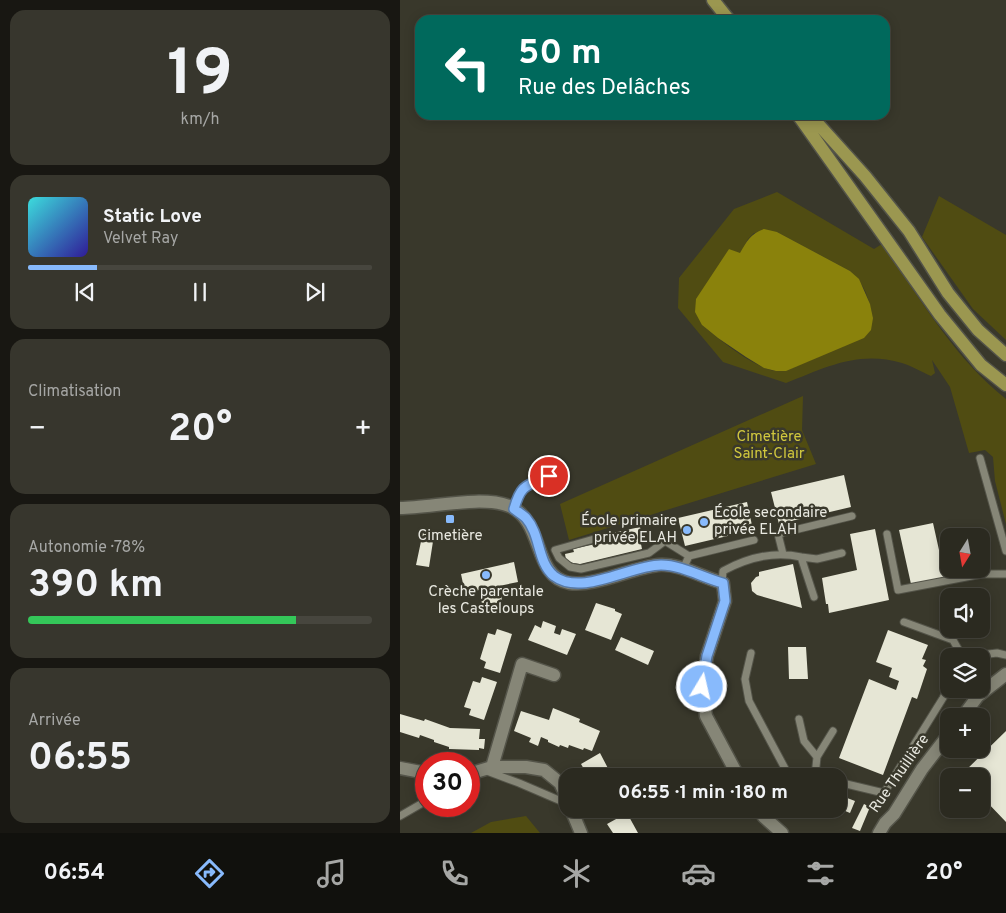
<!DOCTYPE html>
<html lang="fr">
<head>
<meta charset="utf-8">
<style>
  :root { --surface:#2b2a20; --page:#37362d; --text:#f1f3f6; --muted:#a6a7a5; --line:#47463e; --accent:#88bafc }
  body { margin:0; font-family:Overpass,sans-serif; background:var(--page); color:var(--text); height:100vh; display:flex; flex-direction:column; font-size:19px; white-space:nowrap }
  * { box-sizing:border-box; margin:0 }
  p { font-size:16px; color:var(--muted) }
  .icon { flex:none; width:28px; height:28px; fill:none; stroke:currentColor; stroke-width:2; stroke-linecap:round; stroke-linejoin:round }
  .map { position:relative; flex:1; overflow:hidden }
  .side { display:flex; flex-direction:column; gap:10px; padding:10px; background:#181712; width:400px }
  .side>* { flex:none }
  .banner { position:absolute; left:15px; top:15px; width:475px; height:105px; border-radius:15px; box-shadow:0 2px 12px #0003,0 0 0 1px var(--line); background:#00695c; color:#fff; overflow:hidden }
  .needle { width:32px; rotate:191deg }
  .buttons { position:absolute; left:540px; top:528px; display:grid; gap:10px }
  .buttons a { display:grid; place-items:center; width:50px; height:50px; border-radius:10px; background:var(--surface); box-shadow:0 2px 12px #0003,0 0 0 1px var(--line); font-size:25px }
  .speed { position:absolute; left:15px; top:752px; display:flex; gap:10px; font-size:25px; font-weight:700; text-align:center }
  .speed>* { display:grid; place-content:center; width:65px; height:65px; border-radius:50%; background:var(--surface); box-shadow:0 2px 12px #0003,0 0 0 1px var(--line); line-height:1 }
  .speed .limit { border:8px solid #d22; background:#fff; color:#111 }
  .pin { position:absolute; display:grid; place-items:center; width:42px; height:42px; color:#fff; margin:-21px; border:2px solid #fff; border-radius:50%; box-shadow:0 1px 5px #0007 }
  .me { position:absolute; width:55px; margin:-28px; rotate:9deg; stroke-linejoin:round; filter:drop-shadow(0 0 4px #0008) }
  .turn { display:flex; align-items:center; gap:18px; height:105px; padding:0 20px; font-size:22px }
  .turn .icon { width:65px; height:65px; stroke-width:2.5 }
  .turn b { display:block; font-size:35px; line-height:42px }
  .big { font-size:38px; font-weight:700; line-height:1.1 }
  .side .card { flex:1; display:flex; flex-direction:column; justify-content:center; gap:8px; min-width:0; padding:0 18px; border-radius:15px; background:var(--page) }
  .side .dial { align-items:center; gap:0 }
  .dial b { font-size:65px; line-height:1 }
  .song { display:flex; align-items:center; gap:15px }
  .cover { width:60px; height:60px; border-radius:8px; background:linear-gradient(135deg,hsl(180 70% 55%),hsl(250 70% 35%)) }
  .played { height:5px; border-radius:2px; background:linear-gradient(90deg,var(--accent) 20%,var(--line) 20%) }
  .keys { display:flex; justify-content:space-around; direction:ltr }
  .heat { display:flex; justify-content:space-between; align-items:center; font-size:28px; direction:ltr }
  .charge { height:8px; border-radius:4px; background:linear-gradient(90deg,#34c759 78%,var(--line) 0) }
  .trip { position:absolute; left:159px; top:768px; width:288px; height:50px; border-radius:15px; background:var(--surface); box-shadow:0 2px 12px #0003,0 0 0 1px var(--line); font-weight:700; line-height:50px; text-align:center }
  .dock { display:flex; height:80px; justify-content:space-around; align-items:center; background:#11110d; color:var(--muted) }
  .dock .icon { width:35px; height:35px }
  .dock .selected { color:var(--accent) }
  .dock b { font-size:22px; color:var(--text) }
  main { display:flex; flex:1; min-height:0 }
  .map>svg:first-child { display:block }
  .green { fill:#504c12; fill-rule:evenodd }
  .water { fill:#8a820c }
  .building { fill:#e6e6d5 }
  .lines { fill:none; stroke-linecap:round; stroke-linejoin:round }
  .service-casing { stroke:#545449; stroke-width:9 }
  .minor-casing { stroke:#545449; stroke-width:15 }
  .primary-casing { stroke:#545449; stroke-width:15 }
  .service { stroke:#868677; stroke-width:7 }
  .minor { stroke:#868677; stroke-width:12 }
  .primary { stroke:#9b9750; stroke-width:12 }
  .route-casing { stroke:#5879a4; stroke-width:12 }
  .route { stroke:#88bafc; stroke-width:9 }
  .poi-dot { fill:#88bafc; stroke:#39382b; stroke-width:2 }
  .labels { text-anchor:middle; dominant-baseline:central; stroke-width:5; stroke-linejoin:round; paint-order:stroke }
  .park-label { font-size:15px; fill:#d1c83d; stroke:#39382b }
  .poi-label { font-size:15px; fill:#e9e9e1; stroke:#39382b }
  .street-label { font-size:15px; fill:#e9e9e1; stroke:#39382b }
</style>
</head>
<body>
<main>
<section class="side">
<div class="card dial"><b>19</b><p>km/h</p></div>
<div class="card">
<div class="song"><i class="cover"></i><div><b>Static Love</b><p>Velvet Ray</p></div></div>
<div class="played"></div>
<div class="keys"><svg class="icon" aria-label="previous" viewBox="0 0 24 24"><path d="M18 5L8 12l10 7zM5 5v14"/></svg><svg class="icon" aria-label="pause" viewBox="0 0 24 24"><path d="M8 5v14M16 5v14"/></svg><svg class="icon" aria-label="next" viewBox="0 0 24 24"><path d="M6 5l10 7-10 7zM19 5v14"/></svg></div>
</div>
<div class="card"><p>Climatisation</p>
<div class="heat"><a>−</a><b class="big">20°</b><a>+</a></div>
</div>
<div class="card"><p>Autonomie · 78%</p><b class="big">390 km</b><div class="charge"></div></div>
<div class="card"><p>Arrivée</p><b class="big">06:55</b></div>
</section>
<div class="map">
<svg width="606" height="833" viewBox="0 0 606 833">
  <rect width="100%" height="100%" fill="#39382b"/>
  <!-- green -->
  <path class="green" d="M377 192 474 249 482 244C520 298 554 358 606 399V524L595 481 593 457 585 450 569 453 550 387 532 360 535 373 531 376C522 372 512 366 502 363 459 350 426 367 386 383L323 362 278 308 279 278 334 209ZM377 232 450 271C465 284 469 299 473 318 448 337 429 354 399 365 392 368 385 371 377 371 357 370 317 338 302 325L329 249 340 254 348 239 354 233Z
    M539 196 606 235V340L573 309 522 237Z
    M403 396 402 430 416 464 169 540 160 504Z
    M126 816 140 833H71L91 822Z"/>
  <!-- water -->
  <path class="water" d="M364 229 377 232 450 271 459 279 470 304 473 318 471 330 464 338 386 371H376L364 368 346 357 318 338 302 325 295 312 296 299 329 249 340 253C347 241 350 234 364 229Z"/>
  <!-- building -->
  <path class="building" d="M444 475 451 507 379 524 371 492Z
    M347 502 353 530 285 546 278 518Z
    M533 523 545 577 511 584 499 530Z
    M240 527 244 542 241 544 242 549 180 564 173 563 166 560 165 554 174 552 173 549 200 543 199 536Z
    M475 529 489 600 429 613 428 604H426L422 578 457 570 450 534Z
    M23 532 34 535 29 567 16 565Z
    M114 562 118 582 99 586 103 605 83 609 79 590 74 592 75 596 66 598 61 574Z
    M393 564 402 608 357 595 352 591 351 583 356 577 359 576V572Z
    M196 603 215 609V611L222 614 211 640 185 630Z
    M143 621 156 626 154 633 160 635 162 629 176 634 167 655 128 640 135 625 141 628Z
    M97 629 112 634 100 673 84 668 86 662 80 659 88 633 95 635Z
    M488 630 528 645 522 659 526 660 523 666 527 669 517 699 512 697 483 775 439 758 469 679 496 690 499 681 489 677 492 668 476 662Z
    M221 637 254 651 248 665 215 650Z
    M388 647H406L408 679H389Z
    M82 677 97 682 84 720 69 715 71 709 64 707 73 681 80 683Z
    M153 708 180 719 179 722 200 731 192 751 184 748 183 750 169 745 168 748 160 745 159 747 148 742V740L141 737 138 746 129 742 131 738 114 731 121 711 149 720Z
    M0 714 24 721 25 719 50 728 80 729 79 739H85L84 749 79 748V750L49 749V747L34 742V740L20 735 19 738 0 732Z
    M606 731V822L585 800 587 798 581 792V776H566L563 773Z
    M200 753 212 776H188L181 764Z
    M442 796 455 801 450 813 438 808Z
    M464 804 470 807 460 831 452 828Z
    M206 809H224L210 816Z
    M227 813 238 833H213L207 824Z"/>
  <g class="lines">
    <defs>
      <path id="service" d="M580 458 606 551
        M114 509C121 484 126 485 149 476
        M487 534 498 590 582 574H606
        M194 539 155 550 159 558 170 567 181 569 249 553 265 541 289 556
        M383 554 378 534 452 516
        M401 557 417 559 442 553
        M283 569 289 556 354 540
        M322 583 323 571C347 558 375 551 401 557L414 597
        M504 622 553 640 562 656
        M351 653 345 679 349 701 389 776
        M572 656 597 653 606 655
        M399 719 404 741 417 757 415 776
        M417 757 433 731
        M84 770 119 783 168 804
        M438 782 484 793 543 698 549 686
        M0 816 26 801"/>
      <path id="minor" d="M0 508C31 508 81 495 109 506 145 521 132 576 169 583 195 587 231 568 258 565 280 563 303 578 323 583L325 601 307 656 302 687 306 716 338 776
        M563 716 578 696 606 674
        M92 767 122 664 154 675
        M0 768 26 773
        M69 774 92 767H126L144 770 160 783 168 800
        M171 809 181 833
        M359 809 364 817 382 833
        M479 833 485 823 494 814 522 769 549 734"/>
      <path id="primary" d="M313 0 329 20
        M398 115 540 315 581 365 606 385
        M410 115 465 176 509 231 548 293 578 330 606 355"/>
    </defs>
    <!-- service casing -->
    <use href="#service" class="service-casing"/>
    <!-- minor casing -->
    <use href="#minor" class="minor-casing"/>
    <!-- primary casing -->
    <use href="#primary" class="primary-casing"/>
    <!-- service -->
    <use href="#service" class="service"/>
    <!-- minor -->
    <use href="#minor" class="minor"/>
    <!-- primary -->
    <use href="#primary" class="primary"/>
  </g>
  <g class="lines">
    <defs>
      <path id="route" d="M149 476C126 486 121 484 114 509 118 512 123 515 126 518 141 535 137 562 154 576 182 597 230 565 261 565 282 565 303 578 323 583L325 601 307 656 302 687"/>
    </defs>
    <!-- route casing -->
    <use href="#route" class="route-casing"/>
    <!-- route -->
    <use href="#route" class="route"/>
  </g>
  <!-- markers -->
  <g class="poi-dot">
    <rect x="45" y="514" width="10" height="10" rx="2.5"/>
    <circle cx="304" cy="522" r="5"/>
    <circle cx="287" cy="530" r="5"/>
    <circle cx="86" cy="575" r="5"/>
  </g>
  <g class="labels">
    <!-- park labels -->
    <g class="park-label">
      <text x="369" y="437">Cimetière<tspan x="369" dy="17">Saint-Clair</tspan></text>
    </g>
    <!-- poi labels -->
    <g class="poi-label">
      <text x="314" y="513" text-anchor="start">École secondaire<tspan x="314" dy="17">privée ELAH</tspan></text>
      <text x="277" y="521" text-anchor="end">École primaire<tspan x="277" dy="17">privée ELAH</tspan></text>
      <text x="50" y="536">Cimetière</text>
      <text x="86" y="592">Crèche parentale<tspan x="86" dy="17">les Casteloups</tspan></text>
    </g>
    <!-- street labels -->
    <g class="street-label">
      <text transform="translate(500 774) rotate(-55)">Rue Thuillière</text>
    </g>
  </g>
</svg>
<div class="buttons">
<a><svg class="needle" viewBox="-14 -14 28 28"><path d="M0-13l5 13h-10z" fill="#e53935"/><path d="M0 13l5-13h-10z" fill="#a6a7a5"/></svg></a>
<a><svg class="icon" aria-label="sound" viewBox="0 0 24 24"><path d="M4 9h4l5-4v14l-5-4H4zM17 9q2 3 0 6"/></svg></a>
<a><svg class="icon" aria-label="layers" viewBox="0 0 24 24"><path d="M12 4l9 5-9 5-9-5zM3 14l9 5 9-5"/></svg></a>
<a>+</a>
<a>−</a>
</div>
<div class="speed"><div class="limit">30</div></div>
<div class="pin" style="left:149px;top:476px;background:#d93025"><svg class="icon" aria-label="arrive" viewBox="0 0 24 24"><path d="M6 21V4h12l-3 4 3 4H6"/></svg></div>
<svg class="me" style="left:302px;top:687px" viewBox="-20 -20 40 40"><circle r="17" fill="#88bafc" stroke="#fff" stroke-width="3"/><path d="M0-11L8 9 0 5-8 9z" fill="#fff"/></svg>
<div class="trip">06:55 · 1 min · 180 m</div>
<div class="banner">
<div class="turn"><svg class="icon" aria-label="left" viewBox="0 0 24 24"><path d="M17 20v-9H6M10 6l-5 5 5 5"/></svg><div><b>50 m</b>Rue des Delâches</div></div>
</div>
</div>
</main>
<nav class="dock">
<b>06:54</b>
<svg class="icon selected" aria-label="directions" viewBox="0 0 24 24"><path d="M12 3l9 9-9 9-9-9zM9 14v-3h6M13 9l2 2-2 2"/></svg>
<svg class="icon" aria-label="music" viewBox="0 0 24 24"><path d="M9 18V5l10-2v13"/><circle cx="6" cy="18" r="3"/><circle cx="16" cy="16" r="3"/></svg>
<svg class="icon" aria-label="phone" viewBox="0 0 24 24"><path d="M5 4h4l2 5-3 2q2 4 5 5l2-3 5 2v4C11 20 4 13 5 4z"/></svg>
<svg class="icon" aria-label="climate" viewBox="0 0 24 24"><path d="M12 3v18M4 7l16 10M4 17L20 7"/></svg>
<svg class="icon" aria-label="car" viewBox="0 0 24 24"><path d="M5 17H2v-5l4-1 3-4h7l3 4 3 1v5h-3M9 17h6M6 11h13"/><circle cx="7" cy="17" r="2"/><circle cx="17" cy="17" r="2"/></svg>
<svg class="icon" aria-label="filters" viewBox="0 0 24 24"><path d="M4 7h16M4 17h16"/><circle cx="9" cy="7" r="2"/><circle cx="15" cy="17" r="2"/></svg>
<b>20°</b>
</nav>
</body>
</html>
